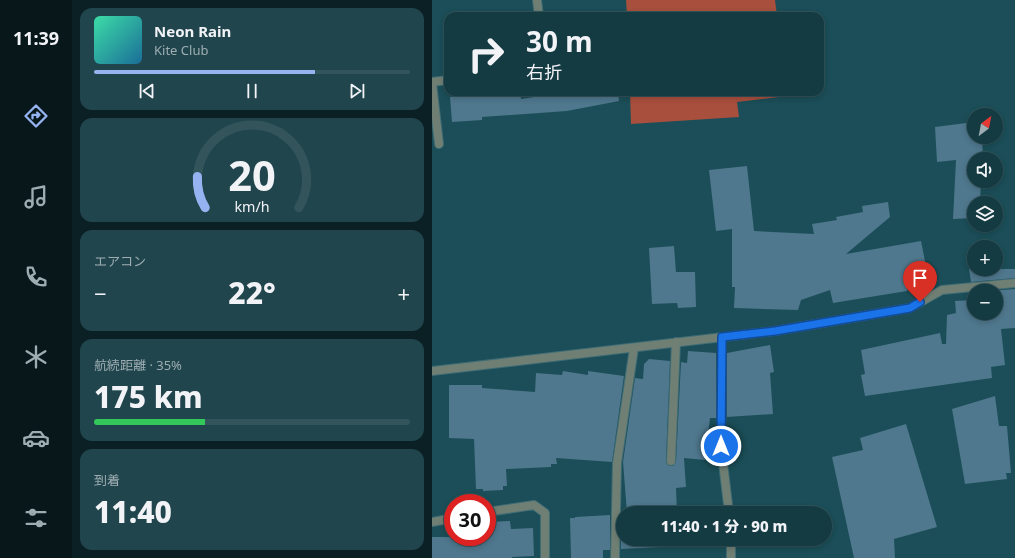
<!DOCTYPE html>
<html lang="ja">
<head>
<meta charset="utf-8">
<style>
  :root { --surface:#143a42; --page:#21454d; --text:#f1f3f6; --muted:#9dadb2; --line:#33545b; --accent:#95b2f1 }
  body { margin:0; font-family:"Noto Sans","Noto Sans JP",sans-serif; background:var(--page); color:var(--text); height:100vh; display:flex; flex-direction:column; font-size:15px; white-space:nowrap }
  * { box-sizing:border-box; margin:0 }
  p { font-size:13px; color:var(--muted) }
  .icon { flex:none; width:22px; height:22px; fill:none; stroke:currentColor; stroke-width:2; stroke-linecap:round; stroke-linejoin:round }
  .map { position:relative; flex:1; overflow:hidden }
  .side { display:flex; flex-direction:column; gap:8px; padding:8px; background:#0b2024; width:360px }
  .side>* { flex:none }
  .top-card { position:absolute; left:12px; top:12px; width:380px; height:84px; border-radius:12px; box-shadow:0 2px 6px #0003,0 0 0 1px var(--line); background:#143a42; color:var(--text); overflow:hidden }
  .needle { width:26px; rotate:32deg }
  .fabs { position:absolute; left:535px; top:108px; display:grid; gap:8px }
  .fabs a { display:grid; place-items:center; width:36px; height:36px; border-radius:50%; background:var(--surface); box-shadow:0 2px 6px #0003,0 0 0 1px var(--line); font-size:20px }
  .speed { position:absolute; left:12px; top:494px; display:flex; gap:8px; font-size:20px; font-weight:700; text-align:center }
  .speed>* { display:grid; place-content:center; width:52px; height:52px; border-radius:50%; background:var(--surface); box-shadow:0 2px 6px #0003,0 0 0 1px var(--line); line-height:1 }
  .speed .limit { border:6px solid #d22; background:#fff; color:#111 }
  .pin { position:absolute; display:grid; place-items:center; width:34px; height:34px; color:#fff; margin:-41px -17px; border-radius:50% 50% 50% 0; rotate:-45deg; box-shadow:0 0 4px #0007 }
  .pin .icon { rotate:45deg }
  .me { position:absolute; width:44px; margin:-22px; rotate:0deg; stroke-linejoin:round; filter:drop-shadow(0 0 3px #0008) }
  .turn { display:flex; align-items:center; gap:14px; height:84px; padding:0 16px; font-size:18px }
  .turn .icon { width:52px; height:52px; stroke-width:2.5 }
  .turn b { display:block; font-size:28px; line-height:34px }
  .big { font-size:30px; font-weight:800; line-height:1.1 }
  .side .widget { flex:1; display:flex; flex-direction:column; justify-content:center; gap:6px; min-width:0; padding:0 14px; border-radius:12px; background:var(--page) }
  .side .dial { align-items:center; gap:0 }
  .dial svg { height:104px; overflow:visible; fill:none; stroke:var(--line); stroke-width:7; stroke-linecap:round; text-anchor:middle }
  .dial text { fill:var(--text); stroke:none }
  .song { display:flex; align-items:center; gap:12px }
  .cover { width:48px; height:48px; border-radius:6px; background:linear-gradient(135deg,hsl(160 70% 55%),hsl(200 70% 35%)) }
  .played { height:4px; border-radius:2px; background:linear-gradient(90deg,var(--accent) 70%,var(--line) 70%) }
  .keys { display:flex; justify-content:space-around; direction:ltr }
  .heat { display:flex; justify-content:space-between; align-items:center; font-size:22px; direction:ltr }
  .charge { height:6px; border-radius:3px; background:linear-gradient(90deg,#34c759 35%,var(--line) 0) }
  .trip { position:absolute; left:184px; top:506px; width:216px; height:40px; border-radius:20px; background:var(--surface); box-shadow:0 2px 6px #0003,0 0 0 1px var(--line); font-weight:800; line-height:40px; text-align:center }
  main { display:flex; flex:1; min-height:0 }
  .menu { display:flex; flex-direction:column; width:72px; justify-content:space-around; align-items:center; background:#08171a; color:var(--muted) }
  .menu .icon { width:28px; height:28px }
  .menu .selected { color:var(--accent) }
  .menu b { font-size:18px; color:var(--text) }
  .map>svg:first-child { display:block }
  .green { fill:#a84f3d }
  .building { fill:#4f778d }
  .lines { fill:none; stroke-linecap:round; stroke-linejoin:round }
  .street-casing { stroke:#3e6c75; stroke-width:10 }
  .street { stroke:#707f74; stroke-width:8 }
  .route-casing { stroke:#114b97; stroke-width:10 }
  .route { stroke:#1a73e8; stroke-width:7 }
</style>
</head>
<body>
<main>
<nav class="menu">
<b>11:39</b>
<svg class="icon selected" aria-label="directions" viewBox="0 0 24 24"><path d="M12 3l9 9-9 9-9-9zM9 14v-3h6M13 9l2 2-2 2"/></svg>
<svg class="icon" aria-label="music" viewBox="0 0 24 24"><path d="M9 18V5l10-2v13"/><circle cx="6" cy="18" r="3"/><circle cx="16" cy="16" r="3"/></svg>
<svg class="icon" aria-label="phone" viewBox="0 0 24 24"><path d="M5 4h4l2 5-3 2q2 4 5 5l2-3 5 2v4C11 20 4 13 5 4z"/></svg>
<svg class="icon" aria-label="climate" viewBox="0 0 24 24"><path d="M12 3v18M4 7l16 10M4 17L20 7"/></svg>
<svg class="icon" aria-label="car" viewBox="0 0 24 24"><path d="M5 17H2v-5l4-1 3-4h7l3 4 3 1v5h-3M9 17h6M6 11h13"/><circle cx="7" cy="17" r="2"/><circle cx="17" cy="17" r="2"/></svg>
<svg class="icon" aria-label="filters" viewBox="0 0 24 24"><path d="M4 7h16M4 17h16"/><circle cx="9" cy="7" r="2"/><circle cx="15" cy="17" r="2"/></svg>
</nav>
<section class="side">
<div class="widget">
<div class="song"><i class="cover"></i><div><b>Neon Rain</b><p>Kite Club</p></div></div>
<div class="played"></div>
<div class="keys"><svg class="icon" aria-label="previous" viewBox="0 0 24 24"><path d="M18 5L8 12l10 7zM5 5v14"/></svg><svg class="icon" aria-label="pause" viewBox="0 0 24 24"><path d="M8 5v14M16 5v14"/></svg><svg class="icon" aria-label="next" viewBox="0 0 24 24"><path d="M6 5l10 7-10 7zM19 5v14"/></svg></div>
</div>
<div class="widget dial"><svg viewBox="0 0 100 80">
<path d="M14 69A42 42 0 1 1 86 69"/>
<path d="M14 69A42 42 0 0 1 8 45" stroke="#95b2f1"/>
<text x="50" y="56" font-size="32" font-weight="700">20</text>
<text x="50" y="72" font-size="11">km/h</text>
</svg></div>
<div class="widget"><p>エアコン</p>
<div class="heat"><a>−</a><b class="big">22°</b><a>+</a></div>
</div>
<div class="widget"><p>航続距離 · 35%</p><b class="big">175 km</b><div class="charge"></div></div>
<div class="widget"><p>到着</p><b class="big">11:40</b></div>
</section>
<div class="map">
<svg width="583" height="558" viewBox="0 0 583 558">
  <rect width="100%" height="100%" fill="#1b4e58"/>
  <!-- green -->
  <path class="green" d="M194 0H343L345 16H195Z
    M198 92H355L356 96 305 102 307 117 199 124Z"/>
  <!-- building -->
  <path class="building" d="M70 92H88L89 99 136 92H186L187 101 135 111 50 117V120L20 122 18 97Z
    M542 122V137H550L551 159H542V181H549L548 203H542V218L521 219 524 160 505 162 503 127Z
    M315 166 322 231 382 234 380 224 405 220 404 217 431 212 430 206 456 202 458 217 414 254 489 241 497 281 475 285V291L401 303 398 290 369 300 366 310 302 308 303 287H300V229L284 231 277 170Z
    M242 246 244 272H263L264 307 246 308 245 303 220 304 217 248Z
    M537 269H583V278L539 282Z
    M583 289V328L569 329 573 365 559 367 560 378 433 396 429 375 433 374 429 350 508 333 510 344H514L515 315 524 313 523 301 541 300 540 293 542 292V313H564V291H557Z
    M338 345 342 372 338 373 341 414 295 417V353Z
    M256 351 284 353V418H278L273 460 252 458 254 487 244 488 245 513H195L191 462 203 378 211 379 212 364 217 359 238 361 234 461 236 465 241 466 244 461 249 362 255 363Z
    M131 371 156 375V371L192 376 180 462 124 458 125 464H119V467L74 469 75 486H71V490L51 491V489H44L42 439 17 438V385H50V388L103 392 104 373 130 375Z
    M563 396 567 426H575L579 473H574L575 479 533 484 520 409Z
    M474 424 505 527 462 539 463 558H422L400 457 431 450 428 438Z
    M189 514H191V539H247V546L189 549Z
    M178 515V550H171V558H139L138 518H143V517Z
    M78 521 79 529 101 528 102 556 80 557V558H0V537H56L55 522Z"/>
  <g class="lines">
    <defs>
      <path id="street" d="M105 0 107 16
        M0 82 16 80
        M0 83 7 144
        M290 337 289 446 297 513
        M0 371 343 331 478 308 510 290 583 283
        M239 461 244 342
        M55 512 102 505 113 513V558
        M0 522 21 518
        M299 539V558
        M183 558 185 463 202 348"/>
    </defs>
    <!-- street casing -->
    <use href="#street" class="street-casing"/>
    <!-- street -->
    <use href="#street" class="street"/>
  </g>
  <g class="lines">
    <defs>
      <path id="route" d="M289 446 290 337 343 331 478 308 488 302"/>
    </defs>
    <!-- route casing -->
    <use href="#route" class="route-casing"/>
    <!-- route -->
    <use href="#route" class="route"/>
  </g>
</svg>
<div class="fabs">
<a><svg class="needle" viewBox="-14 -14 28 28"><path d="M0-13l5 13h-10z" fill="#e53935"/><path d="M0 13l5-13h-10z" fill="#9dadb2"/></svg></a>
<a><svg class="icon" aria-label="sound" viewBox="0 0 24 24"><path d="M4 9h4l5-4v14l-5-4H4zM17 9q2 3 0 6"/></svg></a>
<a><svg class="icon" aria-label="layers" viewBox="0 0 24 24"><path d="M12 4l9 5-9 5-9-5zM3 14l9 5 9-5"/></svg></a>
<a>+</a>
<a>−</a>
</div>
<div class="speed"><div class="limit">30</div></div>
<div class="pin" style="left:488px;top:302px;background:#d93025"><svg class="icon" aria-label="arrive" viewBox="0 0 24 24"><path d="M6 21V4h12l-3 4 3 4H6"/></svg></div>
<svg class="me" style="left:289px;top:446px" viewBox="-20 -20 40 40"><circle r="17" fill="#1a73e8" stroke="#fff" stroke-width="3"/><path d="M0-11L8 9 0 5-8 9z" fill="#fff"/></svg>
<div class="trip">11:40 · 1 分 · 90 m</div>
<div class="top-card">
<div class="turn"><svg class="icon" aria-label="right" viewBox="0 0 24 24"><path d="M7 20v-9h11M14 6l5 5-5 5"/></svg><div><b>30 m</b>右折</div></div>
</div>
</div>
</main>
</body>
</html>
